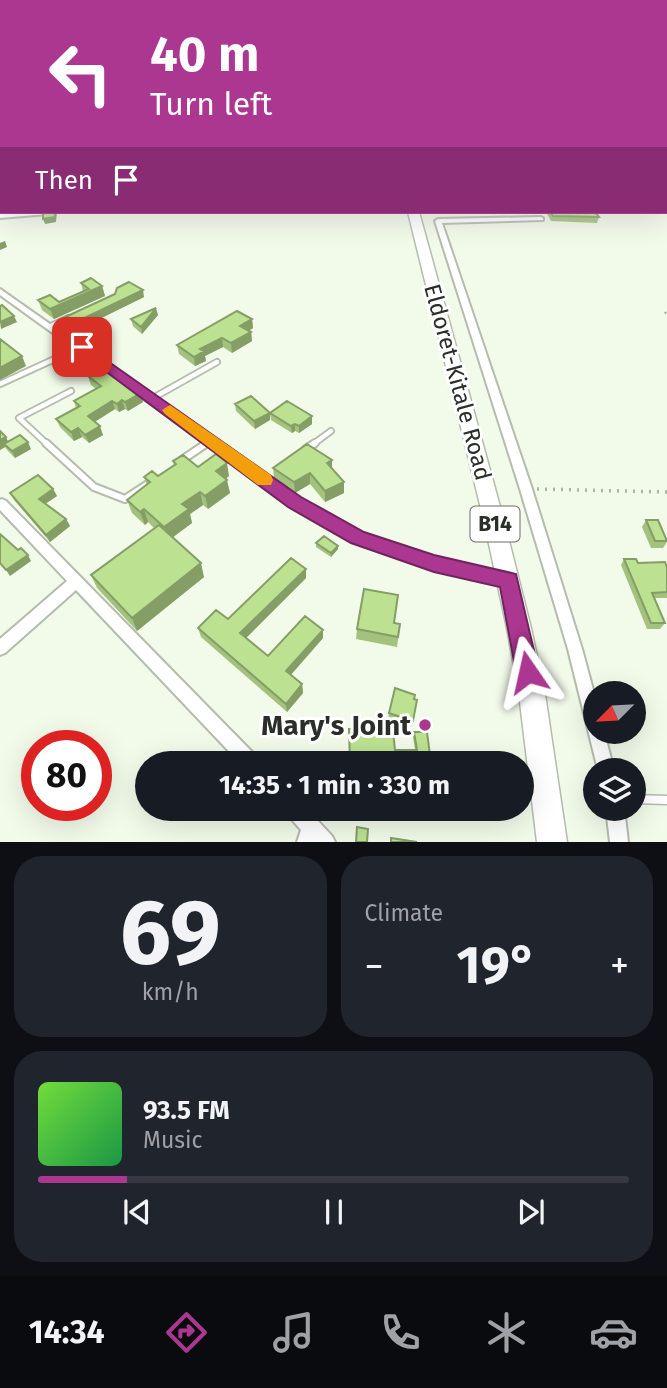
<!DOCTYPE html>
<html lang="en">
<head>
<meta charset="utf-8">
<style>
  :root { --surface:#171b24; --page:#20242c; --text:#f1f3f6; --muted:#9ea1a6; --line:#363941; --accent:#ac3790 }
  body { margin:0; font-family:"Fira Sans",sans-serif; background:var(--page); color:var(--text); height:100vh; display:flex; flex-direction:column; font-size:26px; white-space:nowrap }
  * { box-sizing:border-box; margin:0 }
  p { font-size:23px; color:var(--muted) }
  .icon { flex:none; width:38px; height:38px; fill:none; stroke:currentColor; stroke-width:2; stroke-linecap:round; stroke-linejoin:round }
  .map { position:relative; height:842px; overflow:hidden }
  .panel { display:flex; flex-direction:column; gap:14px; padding:14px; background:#0d0f14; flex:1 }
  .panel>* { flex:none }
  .top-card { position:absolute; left:0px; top:0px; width:668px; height:214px; box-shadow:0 7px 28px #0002; background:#ac3790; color:#fff; overflow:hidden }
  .needle { width:46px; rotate:246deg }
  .buttons { position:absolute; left:583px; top:681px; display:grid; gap:14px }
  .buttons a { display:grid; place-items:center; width:63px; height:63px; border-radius:50%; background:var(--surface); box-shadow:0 7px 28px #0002; font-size:35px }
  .speed { position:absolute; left:21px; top:730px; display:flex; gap:14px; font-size:35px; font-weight:700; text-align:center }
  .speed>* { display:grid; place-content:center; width:91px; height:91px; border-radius:50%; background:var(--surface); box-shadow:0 7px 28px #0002; line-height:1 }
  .speed .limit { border:10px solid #d22; background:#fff; color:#111 }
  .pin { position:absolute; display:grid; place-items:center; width:60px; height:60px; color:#fff; margin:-30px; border-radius:14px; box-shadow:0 4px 10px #0006 }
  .me { position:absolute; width:77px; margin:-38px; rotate:349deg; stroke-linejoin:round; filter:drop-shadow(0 0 5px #0008) }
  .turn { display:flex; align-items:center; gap:24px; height:147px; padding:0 35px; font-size:32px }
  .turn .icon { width:91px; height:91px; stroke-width:2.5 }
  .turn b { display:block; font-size:49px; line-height:60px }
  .then { display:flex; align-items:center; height:66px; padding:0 35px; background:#0003; gap:14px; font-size:26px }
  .big { font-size:52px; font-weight:700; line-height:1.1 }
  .panel .tile { flex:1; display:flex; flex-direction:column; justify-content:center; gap:10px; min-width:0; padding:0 24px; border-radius:28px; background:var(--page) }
  .panel .dial { align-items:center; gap:0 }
  .dial b { font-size:91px; line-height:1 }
  .song { display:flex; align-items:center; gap:21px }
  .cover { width:84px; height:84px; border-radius:10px; background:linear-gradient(135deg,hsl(100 70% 55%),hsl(140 70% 35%)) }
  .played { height:7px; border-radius:4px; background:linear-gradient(90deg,var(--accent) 15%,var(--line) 15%) }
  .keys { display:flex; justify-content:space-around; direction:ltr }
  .heat { display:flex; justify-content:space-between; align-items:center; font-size:38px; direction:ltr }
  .panel .tiles { flex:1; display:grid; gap:14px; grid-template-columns:1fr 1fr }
  .tile:last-child { grid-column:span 2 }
  .trip { position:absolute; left:135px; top:751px; width:399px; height:70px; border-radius:35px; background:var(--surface); box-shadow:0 7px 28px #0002; font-weight:700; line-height:70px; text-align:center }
  .dock { display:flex; height:112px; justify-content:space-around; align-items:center; background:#090b0e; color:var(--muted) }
  .dock .icon { width:49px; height:49px }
  .dock .on { color:var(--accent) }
  .dock b { font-size:32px; color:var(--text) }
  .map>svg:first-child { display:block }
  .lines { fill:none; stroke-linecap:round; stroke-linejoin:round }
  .service-far2-casing { stroke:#b4bcad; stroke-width:8 }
  .service-far1-casing { stroke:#b4bcad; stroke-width:10 }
  .service-casing { stroke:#b4bcad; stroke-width:11 }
  .minor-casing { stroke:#b4bcad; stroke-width:4 }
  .trunk-casing { stroke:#b4bcad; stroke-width:3 }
  .path-far1 { stroke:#abb2a6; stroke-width:2.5; stroke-dasharray:2 4.5; stroke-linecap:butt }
  .path { stroke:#abb2a6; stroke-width:3.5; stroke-dasharray:2 6; stroke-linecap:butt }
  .service-far2 { stroke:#fff; stroke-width:4.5 }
  .service-far1 { stroke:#fff; stroke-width:6 }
  .service { stroke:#fff; stroke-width:8 }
  .minor { fill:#fff; fill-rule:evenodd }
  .trunk { fill:#fff; fill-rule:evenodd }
  .wall { fill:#a2c27d }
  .shaded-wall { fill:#849e66 }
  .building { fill:#bce291; stroke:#849e66; stroke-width:2 }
  .route { fill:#ac3790; stroke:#70245e; stroke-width:2 }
  .slow { fill:#f59e0b }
  .poi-dot { fill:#ac3790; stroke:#fff; stroke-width:2.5 }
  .labels { text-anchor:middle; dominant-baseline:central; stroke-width:6; stroke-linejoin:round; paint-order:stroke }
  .shield { fill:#fff; stroke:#6a6c68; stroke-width:2 }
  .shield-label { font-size:21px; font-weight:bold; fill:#2a2d28 }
  .street-label { font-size:23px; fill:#2a2d28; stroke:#fff }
  .near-poi-label { font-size:28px; font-weight:bold; fill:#2a2d28; stroke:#fff; text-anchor:end }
</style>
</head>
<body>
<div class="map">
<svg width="667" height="842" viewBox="0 0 667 842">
  <rect width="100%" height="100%" fill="#f2faea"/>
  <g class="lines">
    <defs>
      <path id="service-far2" d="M51 326 68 318
        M0 384 81 347
        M153 398 217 362
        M48 445 19 418 71 391
        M204 445 211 440
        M312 445 331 431"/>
      <path id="service-far1" d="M46 443 94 487 125 499 151 482
        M306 449 315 443
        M182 460 207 443"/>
      <path id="service" d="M634 799 667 800"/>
      <path id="minor" d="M0 156H2V160H0Z
        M0 193 2 194V198L0 197Z
        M27 212H51L48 214 0 218V214Z
        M541 217 543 218V220L442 223 532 489 582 649 595 697V732H604L614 770H598L568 649 520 489 435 221 438 219Z
        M0 289 299 499 362 534 434 557 508 575 513 577 515 581 513 585 508 587 434 569 354 542 291 505 0 295Z
        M2 499 6 501 257 757 259 763H240L76 590 5 653 0 655V639L67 581 0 510V500Z
        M284 808H306L332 836 335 842H297L301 830 287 814Z
        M606 808H624L628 842H610Z"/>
      <path id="trunk" d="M408 212H419L504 521 531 628 545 694 567 842H537L519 694 507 628 484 521Z"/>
    </defs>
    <!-- service-far2 casing -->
    <use href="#service-far2" class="service-far2-casing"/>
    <!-- service-far1 casing -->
    <use href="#service-far1" class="service-far1-casing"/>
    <!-- service casing -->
    <use href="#service" class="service-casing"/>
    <!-- minor casing -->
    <use href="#minor" class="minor-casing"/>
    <!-- trunk casing -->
    <use href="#trunk" class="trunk-casing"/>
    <!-- path-far1 -->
    <path class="path-far1" d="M665 312 667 315"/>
    <!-- path -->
    <path class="path" d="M537 489 667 492"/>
    <!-- service-far2 -->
    <use href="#service-far2" class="service-far2"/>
    <!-- service-far1 -->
    <use href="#service-far1" class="service-far1"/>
    <!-- service -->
    <use href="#service" class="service"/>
    <!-- minor -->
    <use href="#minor" class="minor"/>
    <!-- trunk -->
    <use href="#trunk" class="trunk"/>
  </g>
  <!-- wall -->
  <path class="wall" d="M546 212H595L599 217 597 223 551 221Z
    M81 283 102 286 105 296 54 319 42 310 38 300 59 302 83 292Z
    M144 297 73 332 64 326 61 319Z
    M158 315 142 334 133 326 131 319Z
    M252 319 253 328 249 331 251 332 252 341 232 353 223 347 205 356 206 361 195 366 179 354 177 345Z
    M88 376 143 402 128 411 125 409 119 412 115 409 95 422 103 435 89 443 82 437 74 441 60 427 56 419 76 408 74 401 96 389 91 385Z
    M235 404 270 420 255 429 236 411Z
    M270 413 312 416V424L299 433 295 431 292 433 271 420Z
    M6 437 8 442 31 449 15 458 8 451 5 447 0 450Z
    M332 460V469L344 482V493L325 502 310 484 295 493 274 478 273 468Z
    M173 461 198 467 229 476 226 479 230 493 208 509 203 505 190 514 192 523 172 537 204 577 137 631 97 588 91 575 155 529 148 522 145 525 132 513 127 500 147 485 144 477 158 476 174 465Z
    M53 489 57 496 45 504 66 519 70 526 50 542 14 500 10 493Z
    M646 520 667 539V542L663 548H651L642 527Z
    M316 543 338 549 331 557 316 547Z
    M624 559 638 563 667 567V598H655L665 623 660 629H647L621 565Z
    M306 578 246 638 268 656 323 638 291 675 302 684 303 693 287 712 201 637 198 628 228 619Z
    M400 624 397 647 356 639 357 629Z
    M414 699 417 700 412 726 388 719 389 713Z
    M377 722 395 750H415L413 737 414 732 431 763H350L376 728Z"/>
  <!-- shaded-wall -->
  <path class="shaded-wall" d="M55 212H57L56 222 45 224 43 219Z
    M5 241 7 247 0 250V243Z
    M102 286 105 296 54 319 50 309Z
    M143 290 144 297 73 332 70 325Z
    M156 308 158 315 142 334 141 327Z
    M14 316 17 322 1 329 0 322Z
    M252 319 253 328 242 335 240 326Z
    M251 332 252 341 232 353 231 343Z
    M222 338 223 347 205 356 206 361 195 366 194 357 200 349Z
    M22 356 26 366 0 380V368Z
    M141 393 143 402 128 411 125 402Z
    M122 400 125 409 119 412 117 404Z
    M112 401 115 409 91 424 88 416Z
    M270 413V420L255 429 254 421Z
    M312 416V424L299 433V426Z
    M295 424V431L292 433 291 426Z
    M100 426 103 435 89 443 85 435Z
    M78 428 82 437 74 441 71 432Z
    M6 437 9 444H4L5 447 0 450V440Z
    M28 442 31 449 15 458 12 451Z
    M332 460V471L327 463Z
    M227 463 229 476 218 484 216 471Z
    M310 473V484L295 493 294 482Z
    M227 480 230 493 208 509 205 496Z
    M344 482V493L325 502V491Z
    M53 489 57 496 42 506 39 499Z
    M200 492 203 505 190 514 192 523 168 541 164 527 182 504Z
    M144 509 148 522 145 525 140 512Z
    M66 519 70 526 50 542 46 535Z
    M338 546V549L331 557V553Z
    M28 555 31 561 10 576 6 570Z
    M201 563 204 577 137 631 132 618Z
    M306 569V578L242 642 240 633Z
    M323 630V638L287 679 286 671Z
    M302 684 303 693 287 712 286 704Z"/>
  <!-- building -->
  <path class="building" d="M43 212H55V217L43 219Z
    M550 212H595L599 217 553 216Z
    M91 278 102 286 50 309 38 300 50 295 59 302 89 289 81 283Z
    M129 282 143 290 70 325 61 319 115 294 117 288Z
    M2 305 14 316 0 322V306Z
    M156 308 141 327 131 319Z
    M237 311 252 319 240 326 251 332 231 343 222 338 200 349 204 351 194 357 177 345Z
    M0 339 22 356 0 368Z
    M105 367 141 393 125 402 122 400 117 404 112 401 88 416 100 426 85 435 78 428 71 432 56 419 80 406 74 401 101 386 88 376Z
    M251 396 270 413 254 421 235 404Z
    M287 401 312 416 299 426 295 424 291 426 270 413Z
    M0 431 6 437 0 440Z
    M20 435 28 442 12 451 4 444Z
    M307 444 332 460 327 463 344 482 325 491 310 473 294 482 273 468Z
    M216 454 227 463 216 471 227 480 205 496 200 492 182 504 189 509 164 527 144 509 140 512 127 500 150 482 144 477 152 471 158 476 176 464 173 461 183 455 198 467Z
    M38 475 53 489 39 499 66 519 46 535 10 493Z
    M646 520H658L667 541H655Z
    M159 525 201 563 132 618 91 575Z
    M0 534 18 550 21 548 28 555 6 570 0 563Z
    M324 536 338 546 331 553 316 543Z
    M291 558 306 569 240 633 268 656 305 616 323 630 286 671 302 684 286 704 198 628 216 610 228 619Z
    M624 559H636L638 563 665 562 667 567V592L652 593 665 623H651Z
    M364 589 398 595 394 623 400 624 398 637 357 629Z
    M395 688 415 695 414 699 417 700 413 721 389 713Z
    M377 722H392L395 750H417L414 732H427L431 763H350L349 729 377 728Z
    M357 827 368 829 367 842H356Z
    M391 838 417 842H391Z"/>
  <!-- sky -->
  <linearGradient id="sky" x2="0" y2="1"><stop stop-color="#83b2b2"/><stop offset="0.51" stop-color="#f9fdf6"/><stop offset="1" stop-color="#f9fdf6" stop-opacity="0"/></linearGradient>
  <rect width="667" height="241" fill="url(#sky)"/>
  <!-- route -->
  <path class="route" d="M82 343 301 497 364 532 434 555 516 574 539 672 536 680 528 683 520 680 516 672 500 587 434 572 351 543 288 507 77 350V344Z"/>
  <!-- slow -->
  <path class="slow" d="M170 405 271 475 273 480 271 485H258L165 414 162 410Z"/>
  <!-- markers -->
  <circle class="poi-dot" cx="425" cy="725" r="7"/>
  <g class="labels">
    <!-- shield labels -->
    <rect class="shield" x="470.5" y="506.5" width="49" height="35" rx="5"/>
    <g class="shield-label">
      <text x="495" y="524">B14</text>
    </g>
    <!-- street labels -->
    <g class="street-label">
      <text transform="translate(458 382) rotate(75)">Eldoret-Kitale Road</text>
    </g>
    <!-- near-poi labels -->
    <g class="near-poi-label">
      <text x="411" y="725">Mary's Joint</text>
    </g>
  </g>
</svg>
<div class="buttons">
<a><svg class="needle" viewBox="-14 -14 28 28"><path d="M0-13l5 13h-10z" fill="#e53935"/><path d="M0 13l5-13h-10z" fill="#9ea1a6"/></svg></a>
<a><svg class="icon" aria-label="layers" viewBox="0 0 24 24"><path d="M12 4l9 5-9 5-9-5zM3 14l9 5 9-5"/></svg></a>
</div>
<div class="speed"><div class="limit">80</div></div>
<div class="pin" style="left:82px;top:347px;background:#d93025"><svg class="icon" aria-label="arrive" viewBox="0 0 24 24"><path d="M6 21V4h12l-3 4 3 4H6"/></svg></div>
<svg class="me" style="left:528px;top:672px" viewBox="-20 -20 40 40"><path d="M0-17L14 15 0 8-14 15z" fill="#ac3790" stroke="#fff" stroke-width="4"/></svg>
<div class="trip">14:35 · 1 min · 330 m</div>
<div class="top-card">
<div class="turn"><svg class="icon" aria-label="left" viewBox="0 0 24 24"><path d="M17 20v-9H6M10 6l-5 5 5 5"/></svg><div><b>40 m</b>Turn left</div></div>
<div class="then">Then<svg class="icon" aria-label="arrive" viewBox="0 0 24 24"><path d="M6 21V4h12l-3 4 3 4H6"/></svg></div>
</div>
</div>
<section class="panel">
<div class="tiles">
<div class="tile dial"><b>69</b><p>km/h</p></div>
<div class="tile"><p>Climate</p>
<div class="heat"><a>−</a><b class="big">19°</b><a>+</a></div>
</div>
<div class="tile">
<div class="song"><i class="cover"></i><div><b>93.5 FM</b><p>Music</p></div></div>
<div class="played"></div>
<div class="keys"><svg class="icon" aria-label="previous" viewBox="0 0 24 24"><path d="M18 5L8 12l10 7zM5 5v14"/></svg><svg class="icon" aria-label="pause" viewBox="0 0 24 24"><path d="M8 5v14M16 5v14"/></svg><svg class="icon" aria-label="next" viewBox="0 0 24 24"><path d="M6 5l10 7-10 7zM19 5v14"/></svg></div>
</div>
</div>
</section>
<nav class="dock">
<b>14:34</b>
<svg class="icon on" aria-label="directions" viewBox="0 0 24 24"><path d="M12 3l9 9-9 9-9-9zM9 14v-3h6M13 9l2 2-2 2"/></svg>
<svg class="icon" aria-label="music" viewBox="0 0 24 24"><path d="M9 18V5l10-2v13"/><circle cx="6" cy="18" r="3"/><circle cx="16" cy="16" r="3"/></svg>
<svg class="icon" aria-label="phone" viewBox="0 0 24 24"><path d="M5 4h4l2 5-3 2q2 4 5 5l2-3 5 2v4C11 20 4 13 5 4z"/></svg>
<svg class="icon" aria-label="climate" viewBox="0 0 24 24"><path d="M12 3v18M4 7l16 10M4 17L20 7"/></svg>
<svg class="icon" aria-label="car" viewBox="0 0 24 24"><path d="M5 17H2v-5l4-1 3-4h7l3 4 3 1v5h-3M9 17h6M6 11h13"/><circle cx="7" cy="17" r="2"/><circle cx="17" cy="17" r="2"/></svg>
</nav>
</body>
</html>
